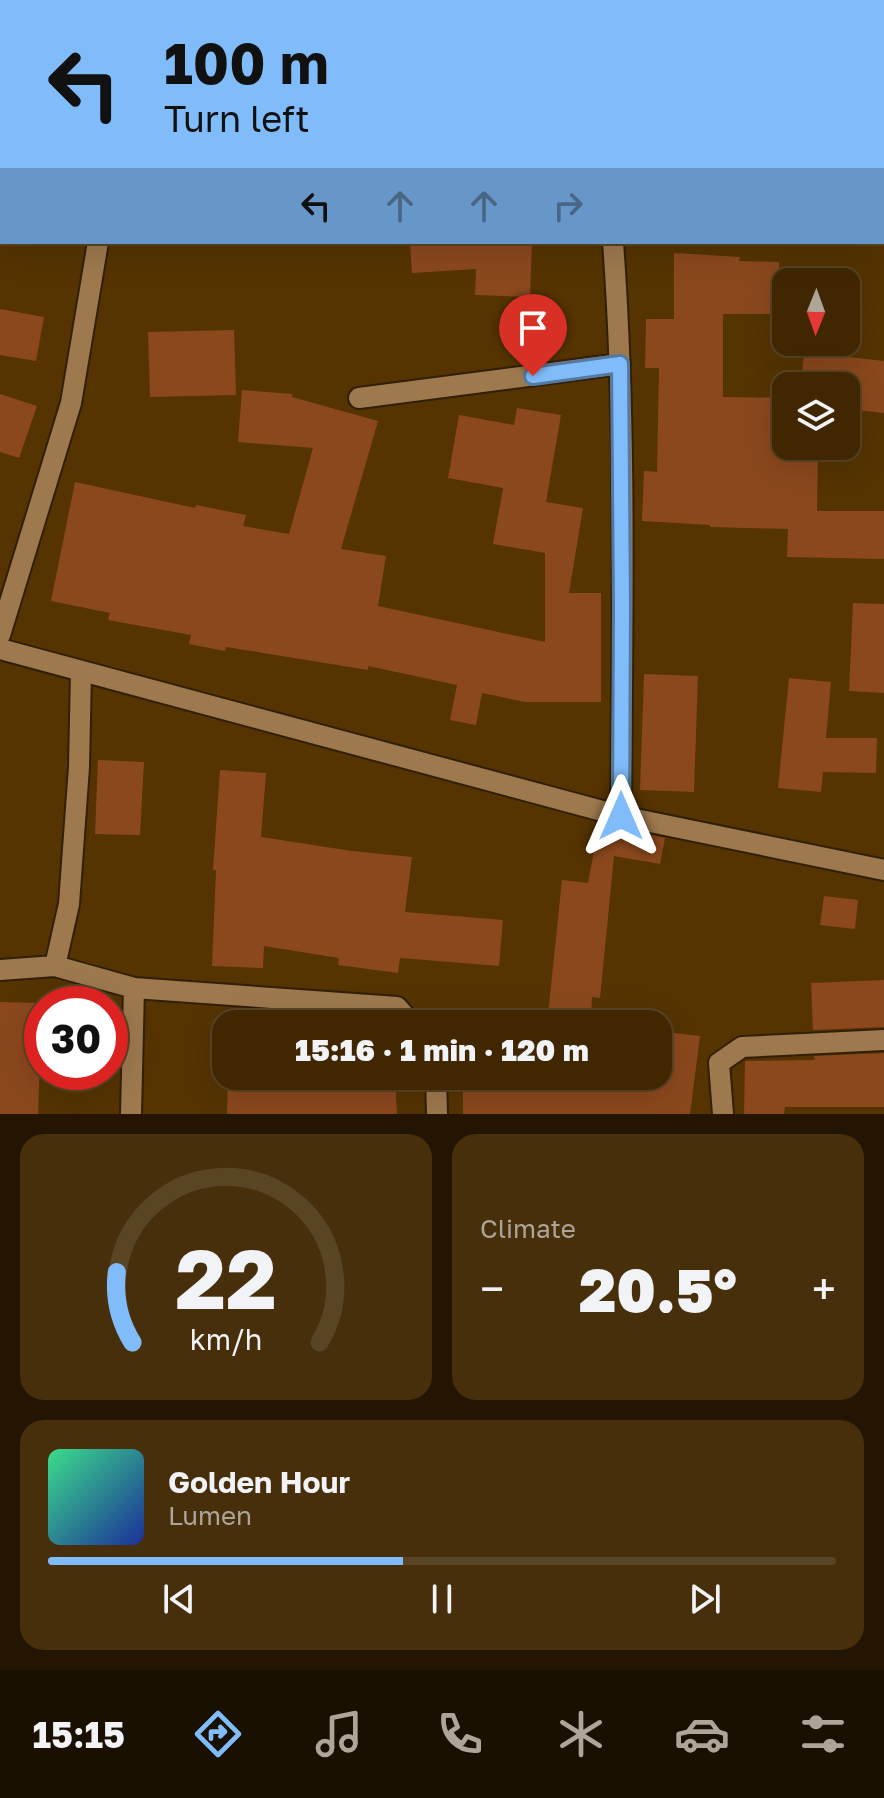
<!DOCTYPE html>
<html lang="en">
<head>
<meta charset="utf-8">
<style>
  :root { --surface:#402702; --page:#472f0c; --text:#f1f3f6; --muted:#aea599; --line:#594424; --accent:#81bcfa }
  body { margin:0; font-family:"Golos Text",sans-serif; background:var(--page); color:var(--text); height:100vh; display:flex; flex-direction:column; font-size:30px; white-space:nowrap }
  * { box-sizing:border-box; margin:0 }
  p { font-size:26px; color:var(--muted) }
  .icon { flex:none; width:44px; height:44px; fill:none; stroke:currentColor; stroke-width:2; stroke-linecap:round; stroke-linejoin:round }
  .map { position:relative; height:1114px; overflow:hidden }
  .details { display:flex; flex-direction:column; gap:20px; padding:20px; background:#231501; flex:1 }
  .details>* { flex:none }
  .top-card { position:absolute; left:0px; top:0px; width:884px; height:244px; box-shadow:0 8px 32px #0002,0 0 0 2px var(--line); background:#81bcfa; color:#111; overflow:hidden }
  .needle { width:52px; rotate:181deg }
  .buttons { position:absolute; left:772px; top:268px; display:grid; gap:16px }
  .buttons a { display:grid; place-items:center; width:88px; height:88px; border-radius:16px; background:var(--surface); box-shadow:0 8px 32px #0002,0 0 0 2px var(--line); font-size:40px }
  .speed { position:absolute; left:24px; top:986px; display:flex; gap:16px; font-size:40px; font-weight:700; text-align:center }
  .speed>* { display:grid; place-content:center; width:104px; height:104px; border-radius:50%; background:var(--surface); box-shadow:0 8px 32px #0002,0 0 0 2px var(--line); line-height:1 }
  .speed .limit { border:12px solid #d22; background:#fff; color:#111 }
  .pin { position:absolute; display:grid; place-items:center; width:68px; height:68px; color:#fff; margin:-82px -34px; border-radius:50% 50% 50% 0; rotate:-45deg; box-shadow:0 0 8px #0007 }
  .pin .icon { rotate:45deg }
  .me { position:absolute; width:88px; margin:-44px; rotate:0deg; stroke-linejoin:round; filter:drop-shadow(0 0 6px #0008) }
  .turn { display:flex; align-items:center; gap:28px; height:168px; padding:0 32px; font-size:36px }
  .turn .icon { width:104px; height:104px; stroke-width:2.5 }
  .turn b { display:block; font-size:56px; line-height:68px }
  .lanes { display:flex; align-items:center; height:76px; padding:0 32px; background:#0003; justify-content:center; gap:40px; direction:ltr }
  .lanes .off { opacity:.35 }
  .big { font-size:60px; font-weight:800; line-height:1.1 }
  .details .tile { flex:1; display:flex; flex-direction:column; justify-content:center; gap:12px; min-width:0; padding:0 28px; border-radius:24px; background:var(--page) }
  .details .dial { align-items:center; gap:0 }
  .dial svg { height:208px; overflow:visible; fill:none; stroke:var(--line); stroke-width:7; stroke-linecap:round; text-anchor:middle }
  .dial text { fill:var(--text); stroke:none }
  .song { display:flex; align-items:center; gap:24px }
  .cover { width:96px; height:96px; border-radius:12px; background:linear-gradient(135deg,hsl(150 70% 55%),hsl(230 70% 35%)) }
  .played { height:8px; border-radius:4px; background:linear-gradient(90deg,var(--accent) 45%,var(--line) 45%) }
  .keys { display:flex; justify-content:space-around; direction:ltr }
  .heat { display:flex; justify-content:space-between; align-items:center; font-size:44px; direction:ltr }
  .details .tiles { flex:1; display:grid; gap:20px; grid-template-columns:1fr 1fr }
  .tile:last-child { grid-column:span 2 }
  .trip { position:absolute; left:212px; top:1010px; width:460px; height:80px; border-radius:24px; background:var(--surface); box-shadow:0 8px 32px #0002,0 0 0 2px var(--line); font-weight:800; line-height:80px; text-align:center }
  .tabs { display:flex; height:128px; justify-content:space-around; align-items:center; background:#1a1001; color:var(--muted) }
  .tabs .icon { width:56px; height:56px }
  .tabs .current { color:var(--accent) }
  .tabs b { font-size:36px; color:var(--text) }
  .map>svg:first-child { display:block }
  .building { fill:#8b481d }
  .lines { fill:none; stroke-linecap:round; stroke-linejoin:round }
  .minor-casing { stroke:#311f08; stroke-width:24 }
  .minor { stroke:#9e794e; stroke-width:20 }
  .route-casing { stroke:#547aa2; stroke-width:20 }
  .route { stroke:#81bcfa; stroke-width:14 }
</style>
</head>
<body>
<div class="map">
<svg width="884" height="1114" viewBox="0 0 884 1114">
  <rect width="100%" height="100%" fill="#553402"/>
  <!-- building -->
  <path class="building" d="M410 242H532L530 297 475 295 476 269 412 273Z
    M674 253 740 257 739 261 779 262V314H723V397L786 398V446H818L817 511H884V559L787 557 788 529 710 527V525L642 521 644 471 657 472 659 368H645L646 319H674Z
    M0 309 44 317 36 361 0 355Z
    M234 330 236 395 150 397 148 332Z
    M804 352 884 361V413L846 409V386H801Z
    M242 390 292 394V397L378 421 341 549 386 556 378 606 545 642V553L493 544 503 488 448 478 459 415 514 425 517 408 561 415 546 502 583 508 569 593H601V702H525L482 693 476 725 450 720 457 685 368 666V670L226 647 225 651 189 644 191 635 108 620 110 613 51 601 75 482 195 508 196 505 246 515 243 526 289 534 313 448 238 442Z
    M0 394 37 406 19 458 0 452Z
    M853 603 884 604V693L849 691Z
    M644 674 698 676 694 792 640 790Z
    M789 678 831 682 826 738H877L876 773 823 772 821 792 778 788Z
    M98 760 144 762 140 835 95 834Z
    M220 770 266 773 261 837 352 851 412 857 405 912 503 920 499 966 400 958 398 973 338 965 339 958 264 946 263 968 212 966 216 870H213Z
    M599 824 665 838 660 864 614 856 600 998 592 997 591 1024H547L562 880 588 883Z
    M824 896 858 900 855 929 820 925Z
    M884 980V1027L813 1030 811 983Z
    M0 1002 42 1003 38 1114H0Z
    M658 1031 700 1036 690 1114H463V1076H658Z
    M884 1053V1107H785L784 1114H744L745 1061 815 1060 814 1056Z
    M228 1076H395L397 1114H227Z"/>
  <g class="lines">
    <defs>
      <path id="minor" d="M589 0V2
        M136 2V0
        M613 242C627 432 622 625 621 816
        M359 398 620 364
        M0 635 71 403 98 242
        M0 649 621 816 884 870
        M55 966 69 904 79 767 81 672
        M0 970 55 966 134 988 397 1007 412 1024
        M436 1076 437 1114
        M131 1114 134 988
        M723 1114 719 1063 742 1047 884 1040"/>
    </defs>
    <!-- minor casing -->
    <use href="#minor" class="minor-casing"/>
    <!-- minor -->
    <use href="#minor" class="minor"/>
  </g>
  <g class="lines">
    <defs>
      <path id="route" d="M533 376 620 364 622 605 621 816"/>
    </defs>
    <!-- route casing -->
    <use href="#route" class="route-casing"/>
    <!-- route -->
    <use href="#route" class="route"/>
  </g>
</svg>
<div class="buttons">
<a><svg class="needle" viewBox="-14 -14 28 28"><path d="M0-13l5 13h-10z" fill="#e53935"/><path d="M0 13l5-13h-10z" fill="#aea599"/></svg></a>
<a><svg class="icon" aria-label="layers" viewBox="0 0 24 24"><path d="M12 4l9 5-9 5-9-5zM3 14l9 5 9-5"/></svg></a>
</div>
<div class="speed"><div class="limit">30</div></div>
<div class="pin" style="left:533px;top:376px;background:#d93025"><svg class="icon" aria-label="arrive" viewBox="0 0 24 24"><path d="M6 21V4h12l-3 4 3 4H6"/></svg></div>
<svg class="me" style="left:621px;top:816px" viewBox="-20 -20 40 40"><path d="M0-17L14 15 0 8-14 15z" fill="#81bcfa" stroke="#fff" stroke-width="4"/></svg>
<div class="trip">15:16 · 1 min · 120 m</div>
<div class="top-card">
<div class="turn"><svg class="icon" aria-label="left" viewBox="0 0 24 24"><path d="M17 20v-9H6M10 6l-5 5 5 5"/></svg><div><b>100 m</b>Turn left</div></div>
<div class="lanes"><svg class="icon" aria-label="left" viewBox="0 0 24 24"><path d="M17 20v-9H6M10 6l-5 5 5 5"/></svg><svg class="icon off" aria-label="ahead" viewBox="0 0 24 24"><path d="M12 20V5M6 11l6-6 6 6"/></svg><svg class="icon off" aria-label="ahead" viewBox="0 0 24 24"><path d="M12 20V5M6 11l6-6 6 6"/></svg><svg class="icon off" aria-label="right" viewBox="0 0 24 24"><path d="M7 20v-9h11M14 6l5 5-5 5"/></svg></div>
</div>
</div>
<section class="details">
<div class="tiles">
<div class="tile dial"><svg viewBox="0 0 100 80">
<path d="M14 69A42 42 0 1 1 86 69"/>
<path d="M14 69A42 42 0 0 1 8 42" stroke="#81bcfa"/>
<text x="50" y="56" font-size="32" font-weight="700">22</text>
<text x="50" y="72" font-size="11">km/h</text>
</svg></div>
<div class="tile"><p>Climate</p>
<div class="heat"><a>−</a><b class="big">20.5°</b><a>+</a></div>
</div>
<div class="tile">
<div class="song"><i class="cover"></i><div><b>Golden Hour</b><p>Lumen</p></div></div>
<div class="played"></div>
<div class="keys"><svg class="icon" aria-label="previous" viewBox="0 0 24 24"><path d="M18 5L8 12l10 7zM5 5v14"/></svg><svg class="icon" aria-label="pause" viewBox="0 0 24 24"><path d="M8 5v14M16 5v14"/></svg><svg class="icon" aria-label="next" viewBox="0 0 24 24"><path d="M6 5l10 7-10 7zM19 5v14"/></svg></div>
</div>
</div>
</section>
<nav class="tabs">
<b>15:15</b>
<svg class="icon current" aria-label="directions" viewBox="0 0 24 24"><path d="M12 3l9 9-9 9-9-9zM9 14v-3h6M13 9l2 2-2 2"/></svg>
<svg class="icon" aria-label="music" viewBox="0 0 24 24"><path d="M9 18V5l10-2v13"/><circle cx="6" cy="18" r="3"/><circle cx="16" cy="16" r="3"/></svg>
<svg class="icon" aria-label="phone" viewBox="0 0 24 24"><path d="M5 4h4l2 5-3 2q2 4 5 5l2-3 5 2v4C11 20 4 13 5 4z"/></svg>
<svg class="icon" aria-label="climate" viewBox="0 0 24 24"><path d="M12 3v18M4 7l16 10M4 17L20 7"/></svg>
<svg class="icon" aria-label="car" viewBox="0 0 24 24"><path d="M5 17H2v-5l4-1 3-4h7l3 4 3 1v5h-3M9 17h6M6 11h13"/><circle cx="7" cy="17" r="2"/><circle cx="17" cy="17" r="2"/></svg>
<svg class="icon" aria-label="filters" viewBox="0 0 24 24"><path d="M4 7h16M4 17h16"/><circle cx="9" cy="7" r="2"/><circle cx="15" cy="17" r="2"/></svg>
</nav>
</body>
</html>
